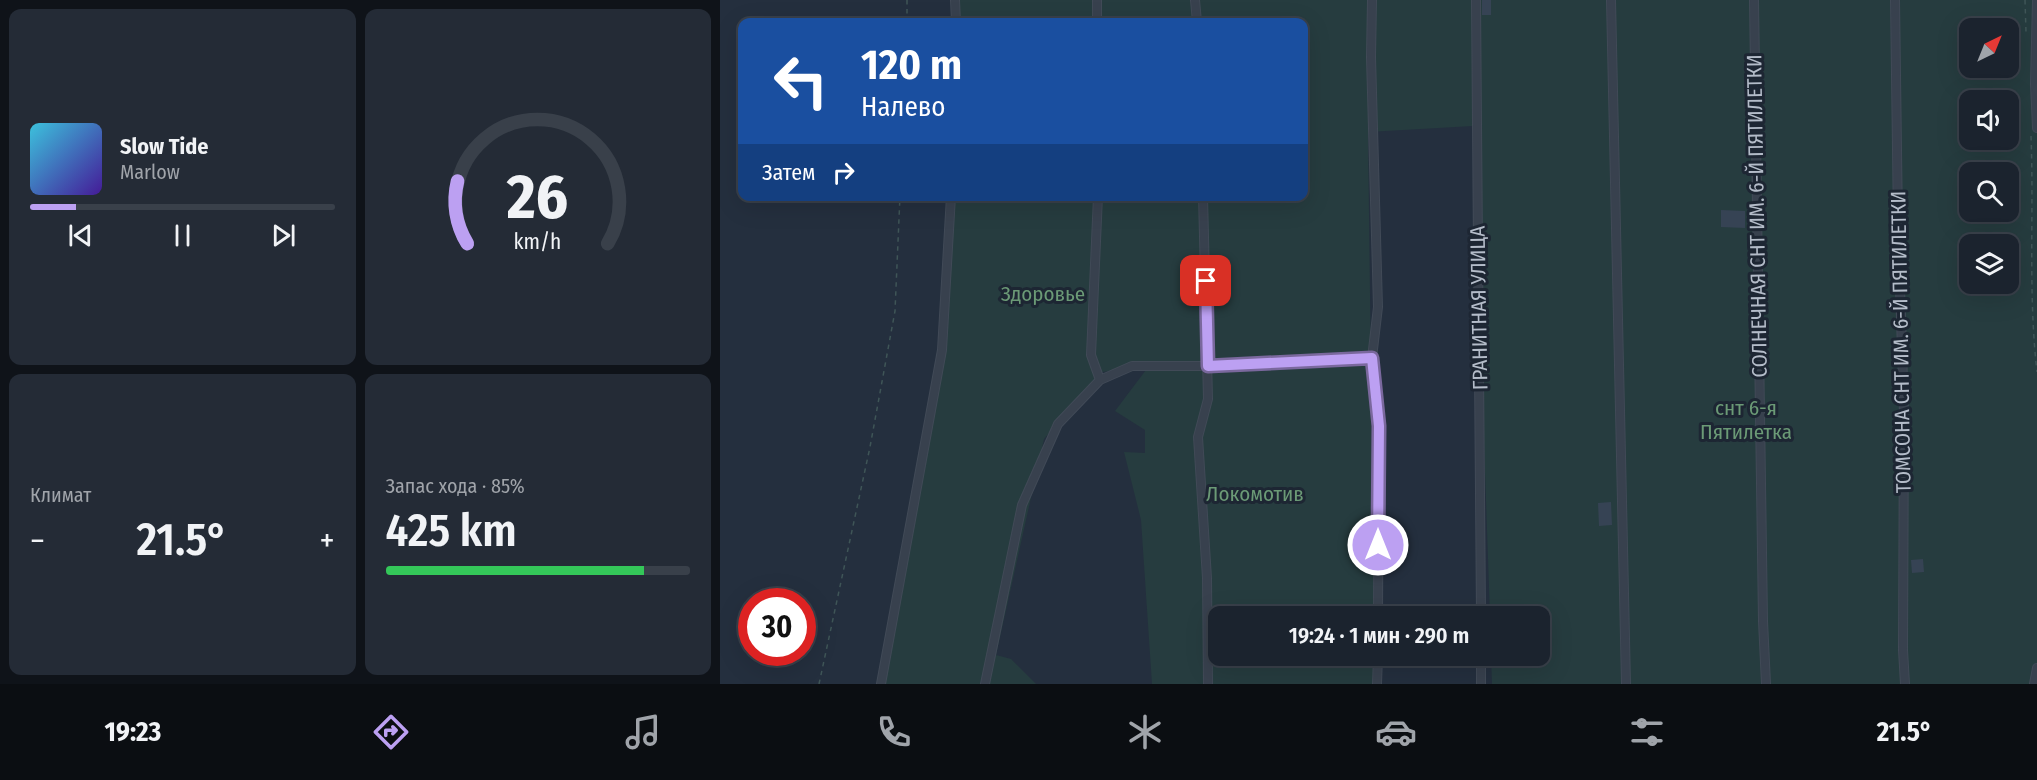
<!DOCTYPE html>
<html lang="ru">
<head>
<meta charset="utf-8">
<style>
  :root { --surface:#1b232e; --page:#242b36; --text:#f1f3f6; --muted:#a0a4aa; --line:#39404a; --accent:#bca0f2 }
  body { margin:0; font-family:"Fira Sans Condensed",sans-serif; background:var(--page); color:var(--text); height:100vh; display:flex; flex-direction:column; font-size:22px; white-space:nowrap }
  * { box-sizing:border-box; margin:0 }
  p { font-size:20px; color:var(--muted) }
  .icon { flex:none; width:33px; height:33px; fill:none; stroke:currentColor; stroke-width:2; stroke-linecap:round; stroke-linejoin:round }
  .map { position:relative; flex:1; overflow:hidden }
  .panel { display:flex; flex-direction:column; gap:9px; padding:9px; background:#0f1319; width:720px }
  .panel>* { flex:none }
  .hud { position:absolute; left:18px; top:18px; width:570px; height:183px; border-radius:12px; box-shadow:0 6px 24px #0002,0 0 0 2px var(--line); background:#1a4fa0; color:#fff; overflow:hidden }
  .needle { width:39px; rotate:43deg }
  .fabs { position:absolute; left:1239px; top:18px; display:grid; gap:12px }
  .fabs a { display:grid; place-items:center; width:60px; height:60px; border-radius:12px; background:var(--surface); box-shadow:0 6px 24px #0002,0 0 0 2px var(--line); font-size:30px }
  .speed { position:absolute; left:18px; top:588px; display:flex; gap:12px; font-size:30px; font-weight:700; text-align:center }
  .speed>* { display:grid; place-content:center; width:78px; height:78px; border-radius:50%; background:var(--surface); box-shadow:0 6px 24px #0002,0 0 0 2px var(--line); line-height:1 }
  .speed .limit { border:9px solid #d22; background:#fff; color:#111 }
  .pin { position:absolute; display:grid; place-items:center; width:51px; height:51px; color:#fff; margin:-26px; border-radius:12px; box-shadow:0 3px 9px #0006 }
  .me { position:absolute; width:66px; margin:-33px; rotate:0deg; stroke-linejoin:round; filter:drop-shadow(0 0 4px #0008) }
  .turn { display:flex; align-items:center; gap:21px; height:126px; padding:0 24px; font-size:27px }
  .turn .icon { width:78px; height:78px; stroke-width:2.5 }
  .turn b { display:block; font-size:42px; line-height:51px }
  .then { display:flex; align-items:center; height:57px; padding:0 24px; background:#0003; gap:12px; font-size:22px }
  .big { font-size:45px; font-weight:600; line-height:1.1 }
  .panel .widget { flex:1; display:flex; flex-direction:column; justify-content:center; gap:9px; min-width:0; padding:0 21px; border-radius:12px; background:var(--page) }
  .panel .dial { align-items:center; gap:0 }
  .dial svg { height:156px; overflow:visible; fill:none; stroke:var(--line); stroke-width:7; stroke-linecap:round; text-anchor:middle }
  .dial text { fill:var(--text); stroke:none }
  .song { display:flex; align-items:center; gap:18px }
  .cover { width:72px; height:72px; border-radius:9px; background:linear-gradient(135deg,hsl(190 70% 55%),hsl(260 70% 35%)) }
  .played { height:6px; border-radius:3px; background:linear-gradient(90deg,var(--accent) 15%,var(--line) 15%) }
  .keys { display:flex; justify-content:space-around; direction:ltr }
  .heat { display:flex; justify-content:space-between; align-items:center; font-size:33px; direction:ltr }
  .charge { height:9px; border-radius:4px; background:linear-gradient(90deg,#34c759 85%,var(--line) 0) }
  .panel .tiles { flex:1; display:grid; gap:9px; grid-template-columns:repeat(2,1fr) }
  .trip { position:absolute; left:488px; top:606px; width:342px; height:60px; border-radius:12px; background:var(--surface); box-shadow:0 6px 24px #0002,0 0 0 2px var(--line); font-weight:600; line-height:60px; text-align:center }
  .tab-bar { display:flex; height:96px; justify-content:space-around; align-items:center; background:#0b0e12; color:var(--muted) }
  .tab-bar .icon { width:42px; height:42px }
  .tab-bar .active { color:var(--accent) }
  .tab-bar b { font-size:27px; color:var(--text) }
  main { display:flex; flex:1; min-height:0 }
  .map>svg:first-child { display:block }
  .green { fill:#263c3f; fill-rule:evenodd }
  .building { fill:#364354 }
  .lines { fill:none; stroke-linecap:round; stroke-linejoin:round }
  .street-casing { stroke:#414a57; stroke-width:10 }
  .path { stroke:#3f5557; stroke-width:1.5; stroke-dasharray:4.5 4.5; stroke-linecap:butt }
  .street { stroke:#38414e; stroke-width:8 }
  .route-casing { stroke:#7a689d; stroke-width:15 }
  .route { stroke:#bca0f2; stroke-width:10 }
  .labels { text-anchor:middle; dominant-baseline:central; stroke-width:6; stroke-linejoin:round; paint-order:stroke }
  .street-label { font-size:21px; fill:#b4bcc9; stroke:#1d2633 }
  .park-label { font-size:21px; fill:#6b9a76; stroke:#1d2633 }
</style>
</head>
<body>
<main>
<section class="panel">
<div class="tiles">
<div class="widget">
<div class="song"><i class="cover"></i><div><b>Slow Tide</b><p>Marlow</p></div></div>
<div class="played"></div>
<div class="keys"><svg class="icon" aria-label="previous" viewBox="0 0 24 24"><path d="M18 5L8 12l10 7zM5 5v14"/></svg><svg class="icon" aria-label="pause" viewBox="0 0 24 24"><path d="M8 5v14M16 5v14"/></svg><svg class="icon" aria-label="next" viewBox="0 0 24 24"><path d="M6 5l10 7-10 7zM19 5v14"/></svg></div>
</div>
<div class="widget dial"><svg viewBox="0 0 100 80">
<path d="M14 69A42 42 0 1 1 86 69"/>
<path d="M14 69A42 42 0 0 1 9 37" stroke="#bca0f2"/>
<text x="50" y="56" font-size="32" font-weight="700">26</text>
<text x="50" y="72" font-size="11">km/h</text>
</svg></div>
<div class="widget"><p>Климат</p>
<div class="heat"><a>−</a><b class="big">21.5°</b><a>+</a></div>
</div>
<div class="widget"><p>Запас хода · 85%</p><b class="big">425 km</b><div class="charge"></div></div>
</div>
</section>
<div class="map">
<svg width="1317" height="684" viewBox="0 0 1317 684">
  <rect width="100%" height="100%" fill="#242f3e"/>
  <!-- green -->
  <path class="green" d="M231 0H1317V684H772L771 656H819V616H770L753 126 648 132 654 616H498V656H655V684H432L421 520 404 452 425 453V430L395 411 429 366 382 372 324 439 276 655 291 659 316 684H165L213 422 233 218V197L584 196V22H231ZM1250 28H1288V68H1250ZM1250 100H1288V140H1250ZM1250 172H1288V212H1250ZM1250 244H1288V284H1250Z"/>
  <!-- building -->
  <path class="building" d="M762 0H771V15H762Z
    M1001 210 1025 211V228L1001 227Z
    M891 502 892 525 879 526 878 503Z
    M1203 559 1204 572 1192 573 1191 560Z"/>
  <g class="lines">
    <defs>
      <path id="street" d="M235 0 236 22
        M377 0V22
        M475 0 477 22
        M652 0 651 57 658 307 652 358 659 426 658 616
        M756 0 761 616
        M891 0 906 684
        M1034 0 1043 621 1046 684
        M1175 0 1178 224 1184 413 1183 650 1185 684
        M1317 0 1315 84 1317 128
        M378 196 371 355 380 380
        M483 196 488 399 478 437 487 578 488 684
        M161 684 222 350 231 196
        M265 684 302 505 338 424 380 380 412 366H488L652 358
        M657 684 658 656
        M761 684V656
        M1314 684 1317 668"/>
    </defs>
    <!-- street casing -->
    <use href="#street" class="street-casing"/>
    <!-- path -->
    <path class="path" d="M187 0V22
      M1305 0 1306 32
      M1311 136C1314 214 1308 293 1317 372
      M99 684 150 447 175 311 180 196"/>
    <!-- street -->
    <use href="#street" class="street"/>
  </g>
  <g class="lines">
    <defs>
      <path id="route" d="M486 281 488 366 652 358 659 426 658 545"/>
    </defs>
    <!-- route casing -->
    <use href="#route" class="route-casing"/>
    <!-- route -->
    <use href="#route" class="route"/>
  </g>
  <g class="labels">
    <!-- street labels -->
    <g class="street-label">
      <text transform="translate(1037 216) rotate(-91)">СОЛНЕЧНАЯ СНТ ИМ. 6-Й ПЯТИЛЕТКИ</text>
      <text transform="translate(759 308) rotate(-91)">ГРАНИТНАЯ УЛИЦА</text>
      <text transform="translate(1181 342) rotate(-91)">ТОМСОНА СНТ ИМ. 6-Й ПЯТИЛЕТКИ</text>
    </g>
    <!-- park labels -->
    <g class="park-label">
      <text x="323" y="294">Здоровье</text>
      <text x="1026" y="408">снт 6-я<tspan x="1026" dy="24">Пятилетка</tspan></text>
      <text x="535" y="494">Локомотив</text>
    </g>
  </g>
</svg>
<div class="fabs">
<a><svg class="needle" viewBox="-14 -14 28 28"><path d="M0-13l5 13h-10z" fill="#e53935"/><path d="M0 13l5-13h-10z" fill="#a0a4aa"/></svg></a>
<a><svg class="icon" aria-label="sound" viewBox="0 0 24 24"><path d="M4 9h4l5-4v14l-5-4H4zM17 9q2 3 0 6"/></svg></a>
<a><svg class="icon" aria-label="search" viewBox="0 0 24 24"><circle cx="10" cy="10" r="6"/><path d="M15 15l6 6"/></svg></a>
<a><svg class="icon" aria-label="layers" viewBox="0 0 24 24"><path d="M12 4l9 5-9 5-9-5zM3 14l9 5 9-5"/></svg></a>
</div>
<div class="speed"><div class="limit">30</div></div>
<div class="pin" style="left:486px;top:281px;background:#d93025"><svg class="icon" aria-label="arrive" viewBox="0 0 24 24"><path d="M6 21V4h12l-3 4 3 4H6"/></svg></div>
<svg class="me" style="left:658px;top:545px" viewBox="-20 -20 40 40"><circle r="17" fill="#bca0f2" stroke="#fff" stroke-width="3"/><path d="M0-11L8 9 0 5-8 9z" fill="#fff"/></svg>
<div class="trip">19:24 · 1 мин · 290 m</div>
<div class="hud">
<div class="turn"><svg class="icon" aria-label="left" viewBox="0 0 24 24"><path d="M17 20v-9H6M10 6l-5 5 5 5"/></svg><div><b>120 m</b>Налево</div></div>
<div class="then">Затем<svg class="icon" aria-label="right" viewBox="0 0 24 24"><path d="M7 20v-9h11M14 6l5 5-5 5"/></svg></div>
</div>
</div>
</main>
<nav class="tab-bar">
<b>19:23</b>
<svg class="icon active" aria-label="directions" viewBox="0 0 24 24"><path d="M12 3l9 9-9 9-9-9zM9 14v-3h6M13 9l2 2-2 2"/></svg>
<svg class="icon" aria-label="music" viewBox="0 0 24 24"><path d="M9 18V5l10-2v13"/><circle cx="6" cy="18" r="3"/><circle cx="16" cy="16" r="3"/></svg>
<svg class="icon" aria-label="phone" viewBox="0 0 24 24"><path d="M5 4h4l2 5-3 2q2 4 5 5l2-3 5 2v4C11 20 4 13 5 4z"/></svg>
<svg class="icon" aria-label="climate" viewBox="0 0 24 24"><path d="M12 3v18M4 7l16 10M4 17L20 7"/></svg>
<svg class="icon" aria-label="car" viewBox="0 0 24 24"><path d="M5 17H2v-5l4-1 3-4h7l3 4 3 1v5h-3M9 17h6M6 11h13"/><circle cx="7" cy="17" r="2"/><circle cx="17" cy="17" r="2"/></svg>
<svg class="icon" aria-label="filters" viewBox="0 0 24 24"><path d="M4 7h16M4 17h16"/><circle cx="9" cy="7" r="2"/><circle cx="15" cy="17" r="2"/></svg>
<b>21.5°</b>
</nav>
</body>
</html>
